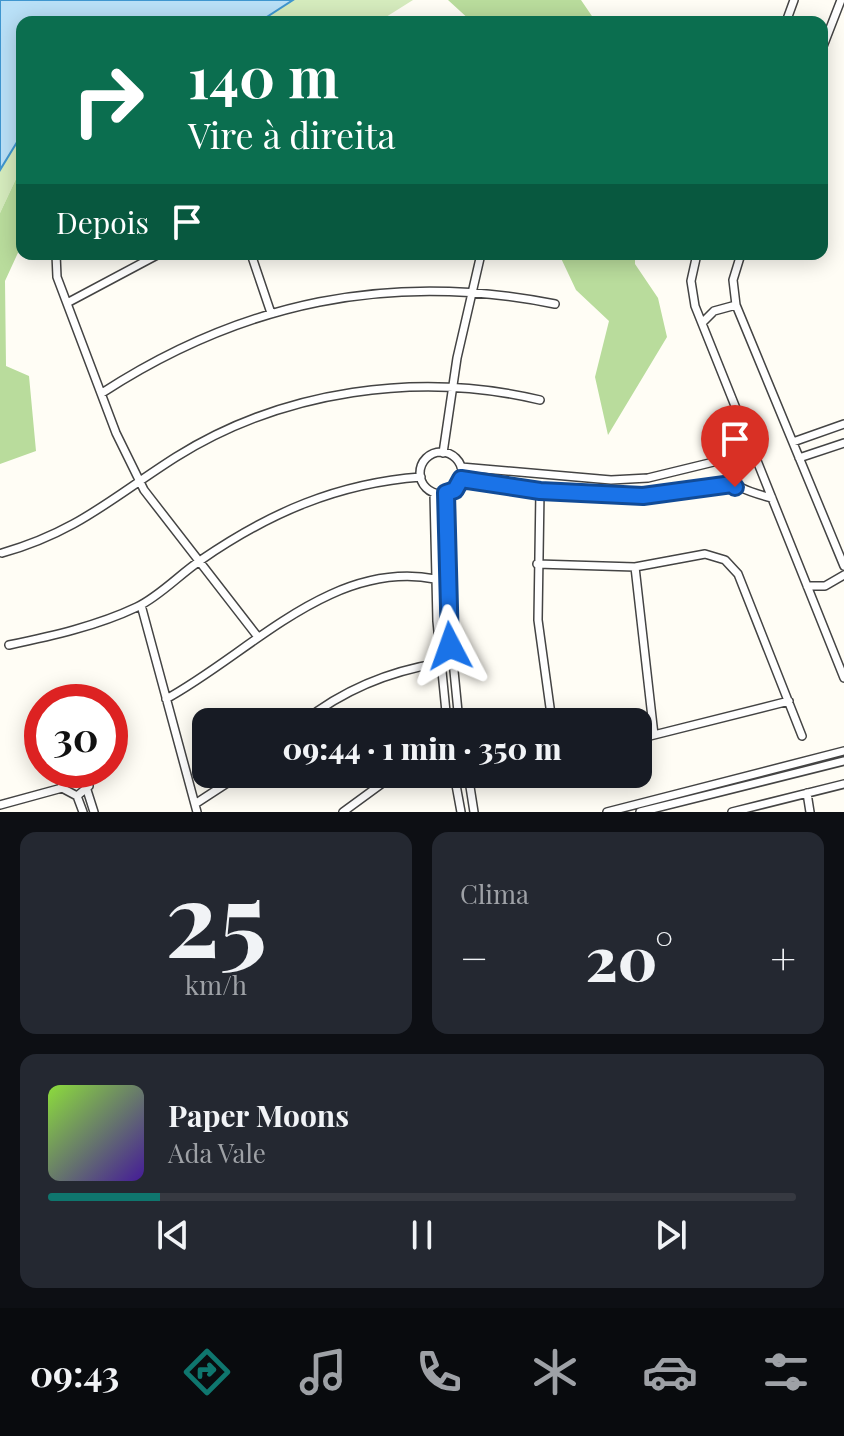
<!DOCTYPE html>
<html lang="pt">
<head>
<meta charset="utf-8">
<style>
  :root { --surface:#171b24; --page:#242831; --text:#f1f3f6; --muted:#9ea1a6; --line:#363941; --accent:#0f766e }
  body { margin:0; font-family:"Playfair Display",serif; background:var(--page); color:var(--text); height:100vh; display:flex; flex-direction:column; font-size:30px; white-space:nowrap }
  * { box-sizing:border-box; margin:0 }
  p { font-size:26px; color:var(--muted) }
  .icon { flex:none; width:44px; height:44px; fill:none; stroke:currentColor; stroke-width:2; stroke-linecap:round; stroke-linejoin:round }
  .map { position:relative; height:812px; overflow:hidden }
  .sheet { display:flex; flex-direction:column; gap:20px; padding:20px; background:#0d0f14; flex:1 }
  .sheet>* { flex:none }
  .guide { position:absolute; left:16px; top:16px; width:812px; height:244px; border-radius:16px; box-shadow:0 4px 20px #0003; background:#0b6e4f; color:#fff; overflow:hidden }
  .speed { position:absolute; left:24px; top:684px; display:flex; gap:16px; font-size:40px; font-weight:700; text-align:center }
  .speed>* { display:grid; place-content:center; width:104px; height:104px; border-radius:50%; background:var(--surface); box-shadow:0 4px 20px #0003; line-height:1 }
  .speed .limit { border:12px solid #d22; background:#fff; color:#111 }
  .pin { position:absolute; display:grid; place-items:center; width:68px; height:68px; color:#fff; margin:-82px -34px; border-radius:50% 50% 50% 0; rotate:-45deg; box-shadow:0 0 8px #0007 }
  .pin .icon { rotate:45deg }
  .me { position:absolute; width:88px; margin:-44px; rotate:356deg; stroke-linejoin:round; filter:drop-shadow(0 0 6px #0008) }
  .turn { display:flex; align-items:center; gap:28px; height:168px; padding:0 40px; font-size:36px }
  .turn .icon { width:104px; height:104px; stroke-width:2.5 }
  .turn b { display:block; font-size:56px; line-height:68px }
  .then { display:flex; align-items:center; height:76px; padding:0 40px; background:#0003; gap:16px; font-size:30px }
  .big { font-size:60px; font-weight:800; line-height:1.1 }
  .sheet .widget { flex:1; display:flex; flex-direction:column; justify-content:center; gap:12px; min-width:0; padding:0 28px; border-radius:16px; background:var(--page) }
  .sheet .dial { align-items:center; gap:0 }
  .dial b { font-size:104px; line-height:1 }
  .song { display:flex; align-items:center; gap:24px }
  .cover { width:96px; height:96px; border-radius:12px; background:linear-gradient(135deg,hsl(90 70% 55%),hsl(260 70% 35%)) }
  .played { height:8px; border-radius:4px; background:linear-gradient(90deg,var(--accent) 15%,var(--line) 15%) }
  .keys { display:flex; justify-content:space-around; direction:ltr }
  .heat { display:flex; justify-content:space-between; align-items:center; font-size:44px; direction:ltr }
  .sheet .tiles { flex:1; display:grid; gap:20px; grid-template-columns:1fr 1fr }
  .widget:last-child { grid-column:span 2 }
  .trip { position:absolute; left:192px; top:708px; width:460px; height:80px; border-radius:16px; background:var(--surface); box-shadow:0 4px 20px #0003; font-weight:800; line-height:80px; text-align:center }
  .tabs { display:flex; height:128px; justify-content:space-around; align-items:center; background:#090b0e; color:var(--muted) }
  .tabs .icon { width:56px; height:56px }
  .tabs .active { color:var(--accent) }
  .tabs b { font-size:36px; color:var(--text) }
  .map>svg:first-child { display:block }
  .green { fill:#d5ebbd }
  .forest { fill:#b9dc9c }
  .water { fill:#b9e0f7; stroke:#3f96cf; stroke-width:2 }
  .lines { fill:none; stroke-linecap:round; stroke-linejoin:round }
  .street-casing { stroke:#444; stroke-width:10 }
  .street { stroke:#fff; stroke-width:7 }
  .route-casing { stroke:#114b97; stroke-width:20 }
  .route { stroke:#1a73e8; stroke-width:14 }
</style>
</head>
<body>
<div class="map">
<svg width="844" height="812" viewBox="0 0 844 812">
  <rect width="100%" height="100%" fill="#fffdf5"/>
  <!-- green -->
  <path class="green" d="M293 0H413L378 22H306L303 18 294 22H259Z
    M22 134V166L0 213V170Z"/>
  <!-- forest -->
  <path class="forest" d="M448 0H581L596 22H472Z
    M22 166V244L5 281 6 366 29 376 36 451 0 464V213Z
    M559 254H635V264L658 298 667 337 608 435 595 377 609 321 576 290Z"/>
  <!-- water -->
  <path class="water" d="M0 0H293L259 22H22V134L0 170Z"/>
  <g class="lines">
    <defs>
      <path id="street" d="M786 22 794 0
        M822 49 841 0
        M56 254 57 277 116 433 144 490 258 637
        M251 254 271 313
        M697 254 691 281 695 306 844 678
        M741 254 733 280 736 305 844 566
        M67 303 159 254
        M702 323 714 311 736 305
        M102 393C242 302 390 271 555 304
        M742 424C722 473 716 484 772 498
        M793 442 844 424
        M420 473a21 21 0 1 1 42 0a21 21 0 1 1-42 0Z
        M443 453 457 358 481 254
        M799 458 844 443
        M461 467 611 480 648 478 730 458
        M461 479 540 491 643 496 732 484
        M540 491 538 620 552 722
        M434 493 437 621 447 722
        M446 493V589L459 722
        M2 553C77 532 113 497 176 457 283 390 419 371 540 400
        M537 564 635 567 705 554 725 560 738 574 802 736
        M635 567 654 735
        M807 586H825L844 575
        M141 605 197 812
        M9 645C52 636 97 626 137 607 160 596 180 574 201 560 269 513 338 483 421 477
        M166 699C249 654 332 559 435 579
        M303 722C343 690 390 671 440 663
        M638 739 789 701
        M67 770 61 779 62 788 77 796 89 786 84 770
        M454 774 461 812
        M468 774 474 812
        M87 790 94 812
        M807 793 810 812
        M77 796 83 812
        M195 804 241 774
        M0 805 62 788
        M343 812 395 774
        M607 812 844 751
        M640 812 844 761
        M732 812 844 784"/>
    </defs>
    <!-- street casing -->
    <use href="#street" class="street-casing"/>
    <!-- street -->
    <use href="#street" class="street"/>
  </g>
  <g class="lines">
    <defs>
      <path id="route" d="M450 646 446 493 455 490 461 479 540 491 643 496 732 484 735 487"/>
    </defs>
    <!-- route casing -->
    <use href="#route" class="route-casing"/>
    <!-- route -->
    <use href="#route" class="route"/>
  </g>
</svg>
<div class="speed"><div class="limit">30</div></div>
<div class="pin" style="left:735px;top:487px;background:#d93025"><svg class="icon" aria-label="arrive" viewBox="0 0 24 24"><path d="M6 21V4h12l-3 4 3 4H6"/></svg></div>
<svg class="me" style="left:450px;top:646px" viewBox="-20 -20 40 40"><path d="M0-17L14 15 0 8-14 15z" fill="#1a73e8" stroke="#fff" stroke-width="4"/></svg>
<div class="trip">09:44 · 1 min · 350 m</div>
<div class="guide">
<div class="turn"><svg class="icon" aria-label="right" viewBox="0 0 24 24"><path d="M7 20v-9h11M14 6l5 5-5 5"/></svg><div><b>140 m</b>Vire à direita</div></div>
<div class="then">Depois<svg class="icon" aria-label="arrive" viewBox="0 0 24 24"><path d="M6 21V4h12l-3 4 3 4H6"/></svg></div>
</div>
</div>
<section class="sheet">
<div class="tiles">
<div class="widget dial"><b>25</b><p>km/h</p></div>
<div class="widget"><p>Clima</p>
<div class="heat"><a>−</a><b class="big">20°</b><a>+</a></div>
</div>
<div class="widget">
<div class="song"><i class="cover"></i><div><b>Paper Moons</b><p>Ada Vale</p></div></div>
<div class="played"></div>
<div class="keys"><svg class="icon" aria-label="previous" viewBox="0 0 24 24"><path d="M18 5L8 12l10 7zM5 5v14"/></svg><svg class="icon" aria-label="pause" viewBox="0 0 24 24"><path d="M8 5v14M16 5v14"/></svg><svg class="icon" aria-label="next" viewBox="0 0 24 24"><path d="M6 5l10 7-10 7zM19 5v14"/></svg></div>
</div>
</div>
</section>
<nav class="tabs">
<b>09:43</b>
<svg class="icon active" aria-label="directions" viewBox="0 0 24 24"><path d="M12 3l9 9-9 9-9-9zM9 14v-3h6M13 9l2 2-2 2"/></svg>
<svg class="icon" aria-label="music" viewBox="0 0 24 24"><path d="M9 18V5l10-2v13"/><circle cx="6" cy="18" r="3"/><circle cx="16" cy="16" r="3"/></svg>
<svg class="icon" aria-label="phone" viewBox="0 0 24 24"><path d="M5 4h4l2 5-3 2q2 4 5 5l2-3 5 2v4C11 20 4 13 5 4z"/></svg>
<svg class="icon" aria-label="climate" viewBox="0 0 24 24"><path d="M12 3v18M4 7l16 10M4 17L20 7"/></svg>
<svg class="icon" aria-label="car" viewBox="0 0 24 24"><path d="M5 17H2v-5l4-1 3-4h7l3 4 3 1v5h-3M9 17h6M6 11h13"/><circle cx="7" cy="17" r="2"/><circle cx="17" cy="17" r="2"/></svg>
<svg class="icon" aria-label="filters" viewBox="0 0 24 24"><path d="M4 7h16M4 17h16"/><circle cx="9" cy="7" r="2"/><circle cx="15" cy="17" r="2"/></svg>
</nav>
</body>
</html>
